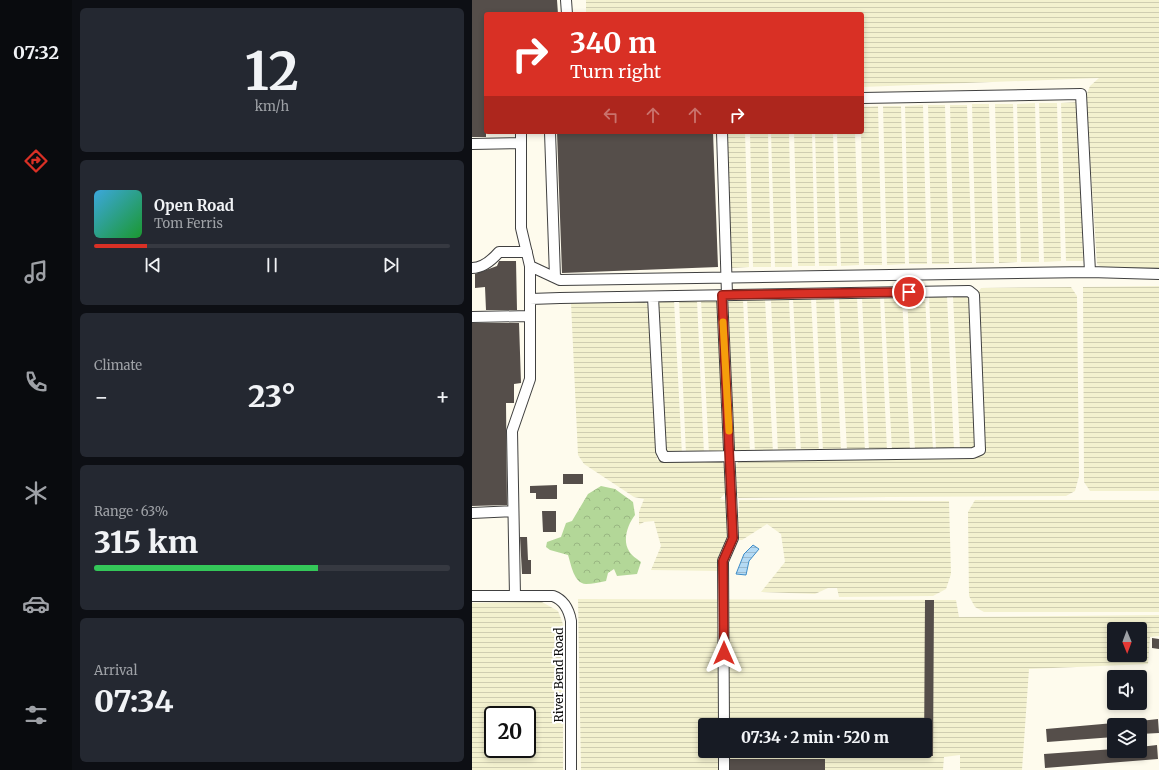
<!DOCTYPE html>
<html lang="en">
<head>
<meta charset="utf-8">
<style>
  :root { --surface:#171b24; --page:#242831; --text:#f1f3f6; --muted:#9ea1a6; --line:#363941; --accent:#d93025 }
  body { margin:0; font-family:Merriweather,serif; background:var(--page); color:var(--text); height:100vh; display:flex; flex-direction:column; font-size:15px; white-space:nowrap }
  * { box-sizing:border-box; margin:0 }
  p { font-size:13px; color:var(--muted) }
  .icon { flex:none; width:22px; height:22px; fill:none; stroke:currentColor; stroke-width:2; stroke-linecap:round; stroke-linejoin:round }
  .map { position:relative; flex:1; overflow:hidden }
  .sheet { display:flex; flex-direction:column; gap:8px; padding:8px; background:#0d0f14; width:400px }
  .sheet>* { flex:none }
  .hud { position:absolute; left:12px; top:12px; width:380px; height:122px; border-radius:4px; box-shadow:0 2px 6px #0003; background:#d93025; color:#fff; overflow:hidden }
  .needle { width:26px; rotate:179deg }
  .fabs { position:absolute; left:635px; top:622px; display:grid; gap:8px }
  .fabs a { display:grid; place-items:center; width:40px; height:40px; border-radius:4px; background:var(--surface); box-shadow:0 2px 6px #0003; font-size:20px }
  .speed { position:absolute; left:12px; top:706px; display:flex; gap:8px; font-size:20px; font-weight:700; text-align:center }
  .speed>* { display:grid; place-content:center; width:52px; height:52px; border-radius:50%; background:var(--surface); box-shadow:0 2px 6px #0003; line-height:1 }
  .speed .limit { border:2px solid #111; border-radius:6px; background:#fff; color:#111 }
  .pin { position:absolute; display:grid; place-items:center; width:34px; height:34px; color:#fff; margin:-17px; border:2px solid #fff; border-radius:50%; box-shadow:0 1px 4px #0007 }
  .me { position:absolute; width:44px; margin:-22px; rotate:0deg; stroke-linejoin:round; filter:drop-shadow(0 0 3px #0008) }
  .turn { display:flex; align-items:center; gap:14px; height:84px; padding:0 20px; font-size:18px }
  .turn .icon { width:52px; height:52px; stroke-width:2.5 }
  .turn b { display:block; font-size:28px; line-height:34px }
  .lanes { display:flex; align-items:center; height:38px; padding:0 20px; background:#0003; justify-content:center; gap:20px; direction:ltr }
  .lanes .off { opacity:.35 }
  .big { font-size:30px; font-weight:800; line-height:1.1 }
  .sheet .card { flex:1; display:flex; flex-direction:column; justify-content:center; gap:6px; min-width:0; padding:0 14px; border-radius:6px; background:var(--page) }
  .sheet .dial { align-items:center; gap:0 }
  .dial b { font-size:52px; line-height:1 }
  .song { display:flex; align-items:center; gap:12px }
  .cover { width:48px; height:48px; border-radius:6px; background:linear-gradient(135deg,hsl(200 70% 55%),hsl(130 70% 35%)) }
  .played { height:4px; border-radius:2px; background:linear-gradient(90deg,var(--accent) 15%,var(--line) 15%) }
  .keys { display:flex; justify-content:space-around; direction:ltr }
  .heat { display:flex; justify-content:space-between; align-items:center; font-size:22px; direction:ltr }
  .charge { height:6px; border-radius:3px; background:linear-gradient(90deg,#34c759 63%,var(--line) 0) }
  .trip { position:absolute; left:226px; top:718px; width:234px; height:40px; border-radius:4px; background:var(--surface); box-shadow:0 2px 6px #0003; font-weight:800; line-height:40px; text-align:center }
  main { display:flex; flex:1; min-height:0 }
  .tab-bar { display:flex; flex-direction:column; width:72px; justify-content:space-around; align-items:center; background:#090b0e; color:var(--muted) }
  .tab-bar .icon { width:28px; height:28px }
  .tab-bar .active { color:var(--accent) }
  .tab-bar b { font-size:18px; color:var(--text) }
  .map>svg:first-child { display:block }
  .farmland { fill:url(#farmland-rules); fill-rule:evenodd }
  .forest { fill:url(#forest-crowns) }
  .water { fill:url(#water-rules); stroke:#3e8dc8 }
  .building { fill:#554e4a }
  .lines { fill:none; stroke-linecap:round; stroke-linejoin:round }
  .minor-casing { stroke:#404040; stroke-width:12 }
  .minor { stroke:#fff; stroke-width:10 }
  .route-casing { stroke:#8d1f18; stroke-width:10 }
  .route { stroke:#d93025; stroke-width:7 }
  .slow { stroke:#f59e0b; stroke-width:7 }
  .labels { text-anchor:middle; dominant-baseline:central; stroke-width:4; stroke-linejoin:round; paint-order:stroke }
  .street-label { font-size:12px; fill:#0d0d0d; stroke:#fff }
</style>
</head>
<body>
<main>
<nav class="tab-bar">
<b>07:32</b>
<svg class="icon active" aria-label="directions" viewBox="0 0 24 24"><path d="M12 3l9 9-9 9-9-9zM9 14v-3h6M13 9l2 2-2 2"/></svg>
<svg class="icon" aria-label="music" viewBox="0 0 24 24"><path d="M9 18V5l10-2v13"/><circle cx="6" cy="18" r="3"/><circle cx="16" cy="16" r="3"/></svg>
<svg class="icon" aria-label="phone" viewBox="0 0 24 24"><path d="M5 4h4l2 5-3 2q2 4 5 5l2-3 5 2v4C11 20 4 13 5 4z"/></svg>
<svg class="icon" aria-label="climate" viewBox="0 0 24 24"><path d="M12 3v18M4 7l16 10M4 17L20 7"/></svg>
<svg class="icon" aria-label="car" viewBox="0 0 24 24"><path d="M5 17H2v-5l4-1 3-4h7l3 4 3 1v5h-3M9 17h6M6 11h13"/><circle cx="7" cy="17" r="2"/><circle cx="17" cy="17" r="2"/></svg>
<svg class="icon" aria-label="filters" viewBox="0 0 24 24"><path d="M4 7h16M4 17h16"/><circle cx="9" cy="7" r="2"/><circle cx="15" cy="17" r="2"/></svg>
</nav>
<section class="sheet">
<div class="card dial"><b>12</b><p>km/h</p></div>
<div class="card">
<div class="song"><i class="cover"></i><div><b>Open Road</b><p>Tom Ferris</p></div></div>
<div class="played"></div>
<div class="keys"><svg class="icon" aria-label="previous" viewBox="0 0 24 24"><path d="M18 5L8 12l10 7zM5 5v14"/></svg><svg class="icon" aria-label="pause" viewBox="0 0 24 24"><path d="M8 5v14M16 5v14"/></svg><svg class="icon" aria-label="next" viewBox="0 0 24 24"><path d="M6 5l10 7-10 7zM19 5v14"/></svg></div>
</div>
<div class="card"><p>Climate</p>
<div class="heat"><a>−</a><b class="big">23°</b><a>+</a></div>
</div>
<div class="card"><p>Range · 63%</p><b class="big">315 km</b><div class="charge"></div></div>
<div class="card"><p>Arrival</p><b class="big">07:34</b></div>
</section>
<div class="map">
<svg width="687" height="770" viewBox="0 0 687 770">
  <defs>
    <pattern id="farmland-rules" width="6" height="5" patternUnits="userSpaceOnUse"><rect width="6" height="5" fill="#f3f1cf"/><path d="M0 2.5h6" fill="none" stroke="#cfcdb1"/></pattern>
    <pattern id="forest-crowns" width="20" height="18" patternUnits="userSpaceOnUse"><rect width="20" height="18" fill="#b3d798"/><path d="M2 6a3 3 0 1 1 6 0M12 15a3 3 0 1 1 6 0" fill="none" stroke="#99b782"/></pattern>
    <pattern id="water-rules" width="6" height="5" patternUnits="userSpaceOnUse"><rect width="6" height="5" fill="#b4daf4"/><path d="M0 2.5h6" fill="none" stroke="#9abad0"/></pattern>
  </defs>
  <rect width="100%" height="100%" fill="#fefbed"/>
  <!-- farmland -->
  <path class="farmland" d="M114 0H687V269H633L625 264 614 96 618 86 627 78 390 87V14H114Z
    M607 102 611 261H594L589 103Z
    M563 103 567 262H549L545 104Z
    M567 103H585L589 261 572 262Z
    M500 104H517L522 263H504Z
    M523 104H541L545 262 527 263Z
    M451 105 455 264H437L433 106Z
    M456 105H473L477 264H460Z
    M478 105H495L500 263H482Z
    M406 106 410 265H392L389 132 390 107Z
    M411 106H429L433 264 415 265Z
    M255 132H273L277 267 259 268Z
    M278 132H296L299 267H281Z
    M299 132H317L320 267H303Z
    M322 132H340L343 266H326Z
    M343 132H361L365 266H347Z
    M365 132H383L387 265 369 266Z
    M687 286V491H618L612 482 611 287Z
    M599 287 605 296 607 476 603 491 594 496 266 498 261 469 267 461 509 456 510 453 504 296 509 288Z
    M453 296 461 450H443L435 297Z
    M457 296H475L482 449 464 450Z
    M481 296H499L506 449H488Z
    M385 297 393 451H375L367 298Z
    M390 297H408L415 451H397Z
    M412 297H430L438 450 420 451Z
    M321 298H339L347 452H329Z
    M344 298H362L369 452H351Z
    M271 299 278 453 261 454 253 300Z
    M275 299H293L301 453H283Z
    M299 299H317L324 452 306 453Z
    M170 300 179 308 185 460 250 462 254 469V492L248 499 256 501V536L246 559 245 571 179 570 189 546 182 521 172 522 167 525V512L172 499 162 497 112 464 106 455 99 303 104 301Z
    M202 300 210 455H192L184 301Z
    M207 300H225L232 454H214Z
    M229 300H247L255 454H237Z
    M267 500 477 501 479 574 474 589 461 596 367 597 365 588H356L343 594 289 592 313 562 309 534 295 524 270 540H265Z
    M503 500H687V612H512L503 607 497 596 496 512Z
    M106 599 484 600 487 617 687 615V636L678 637 676 664 557 669 550 770H488V755L472 757 471 770H109ZM642 629H668V655H642ZM233 725H453V751H233Z
    M70 602 86 611 91 624V770H0V603ZM21 715H55V749H21Z"/>
  <!-- forest -->
  <path class="forest" d="M129 486 143 489 161 502 163 515C156 524 150 540 157 551 159 555 165 559 169 562L165 574 145 576 142 569 136 573 134 581C128 582 120 584 114 584 102 584 99 564 96 555L78 550 74 547 75 542 89 537 94 523 100 521 116 494Z"/>
  <!-- water -->
  <path class="water" d="M281 545 287 549 277 561 274 575 264 574 272 554Z"/>
  <!-- building -->
  <path class="building" d="M0 0H85L86 14H14V137H0Z
    M85 132H241L246 267 90 273Z
    M27 261H44L45 310H14L13 287 3 288V274L25 266Z
    M0 323H47L49 383 42 384V403H34L35 505 0 506Z
    M91 474H111V484H91Z
    M85 485V499H64V493H58V486Z
    M70 511H84V532H71Z
    M48 537H55L56 560H59V574H50Z
    M453 600H462L461 756H452Z
    M680 638 687 639V649L680 648Z
    M686 719 687 733 668 734V721Z
    M642 723V737L575 742 574 729Z
    M685 745 686 759 573 768 572 754 642 749V751H668V747Z
    M258 759H353V770H258Z"/>
  <g class="lines">
    <defs>
      <path id="minor" d="M94 0 95 14
        M390 98 609 94 618 272
        M78 132 83 277
        M250 132 255 295
        M0 144 49 143
        M58 266 88 280 618 272 687 274
        M0 268C11 268 20 260 27 252H55
        M250 295 261 538 251 561 252 725
        M58 299 88 298 497 291 502 295 508 450 501 453 192 457 189 451 181 297
        M0 317 58 316
        M0 513 41 511
        M0 596H81C92 600 97 610 99 621V770
        M43 596 40 431 58 379V266L49 228V132
        M252 751V770"/>
    </defs>
    <!-- minor casing -->
    <use href="#minor" class="minor-casing"/>
    <!-- minor -->
    <use href="#minor" class="minor"/>
  </g>
  <g class="lines">
    <defs>
      <path id="route" d="M252 653 251 561 261 538 250 295 437 292"/>
    </defs>
    <!-- route casing -->
    <use href="#route" class="route-casing"/>
    <!-- route -->
    <use href="#route" class="route"/>
    <!-- slow -->
    <path class="slow" d="M251 322 257 431"/>
  </g>
  <g class="labels">
    <!-- street labels -->
    <g class="street-label">
      <text transform="translate(86 675) rotate(-90)">River Bend Road</text>
    </g>
  </g>
</svg>
<div class="fabs">
<a><svg class="needle" viewBox="-14 -14 28 28"><path d="M0-13l5 13h-10z" fill="#e53935"/><path d="M0 13l5-13h-10z" fill="#9ea1a6"/></svg></a>
<a><svg class="icon" aria-label="sound" viewBox="0 0 24 24"><path d="M4 9h4l5-4v14l-5-4H4zM17 9q2 3 0 6"/></svg></a>
<a><svg class="icon" aria-label="layers" viewBox="0 0 24 24"><path d="M12 4l9 5-9 5-9-5zM3 14l9 5 9-5"/></svg></a>
</div>
<div class="speed"><div class="limit">20</div></div>
<div class="pin" style="left:437px;top:292px;background:#d93025"><svg class="icon" aria-label="arrive" viewBox="0 0 24 24"><path d="M6 21V4h12l-3 4 3 4H6"/></svg></div>
<svg class="me" style="left:252px;top:653px" viewBox="-20 -20 40 40"><path d="M0-17L14 15 0 8-14 15z" fill="#d93025" stroke="#fff" stroke-width="4"/></svg>
<div class="trip">07:34 · 2 min · 520 m</div>
<div class="hud">
<div class="turn"><svg class="icon" aria-label="right" viewBox="0 0 24 24"><path d="M7 20v-9h11M14 6l5 5-5 5"/></svg><div><b>340 m</b>Turn right</div></div>
<div class="lanes"><svg class="icon off" aria-label="left" viewBox="0 0 24 24"><path d="M17 20v-9H6M10 6l-5 5 5 5"/></svg><svg class="icon off" aria-label="ahead" viewBox="0 0 24 24"><path d="M12 20V5M6 11l6-6 6 6"/></svg><svg class="icon off" aria-label="ahead" viewBox="0 0 24 24"><path d="M12 20V5M6 11l6-6 6 6"/></svg><svg class="icon" aria-label="right" viewBox="0 0 24 24"><path d="M7 20v-9h11M14 6l5 5-5 5"/></svg></div>
</div>
</div>
</main>
</body>
</html>
